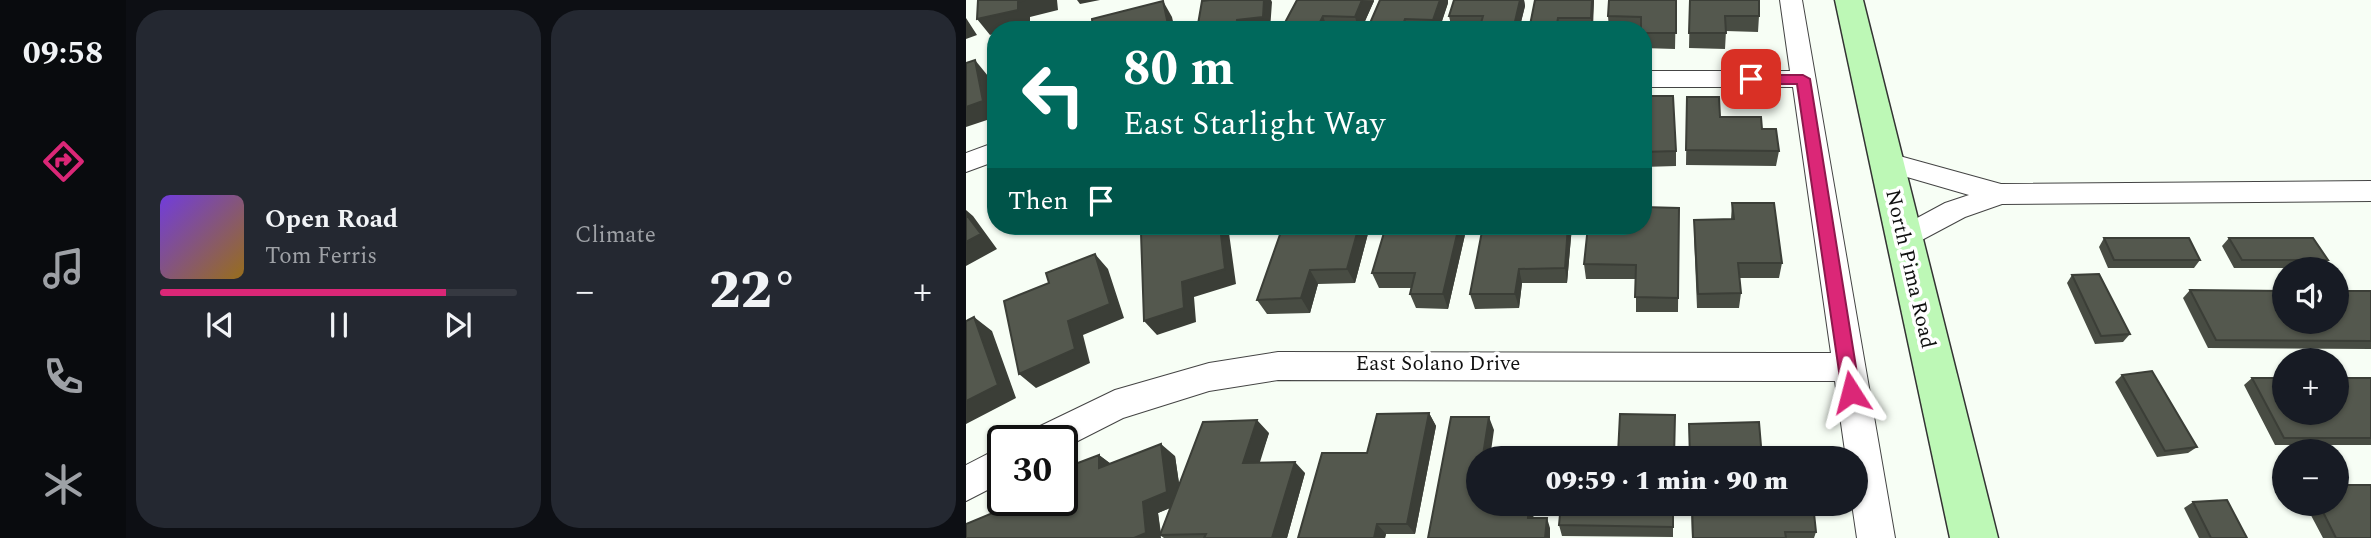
<!DOCTYPE html>
<html lang="en">
<head>
<meta charset="utf-8">
<style>
  :root { --surface:#171b24; --page:#242831; --text:#f1f3f6; --muted:#9ea1a6; --line:#363941; --accent:#db2777 }
  body { margin:0; font-family:Spectral,serif; background:var(--page); color:var(--text); height:100vh; display:flex; flex-direction:column; font-size:26px; white-space:nowrap }
  * { box-sizing:border-box; margin:0 }
  p { font-size:23px; color:var(--muted) }
  .icon { flex:none; width:38px; height:38px; fill:none; stroke:currentColor; stroke-width:2; stroke-linecap:round; stroke-linejoin:round }
  .map { position:relative; flex:1; overflow:hidden }
  .panel { display:flex; flex-direction:column; gap:10px; padding:10px; background:#0d0f14; width:840px }
  .panel>* { flex:none }
  .hud { position:absolute; left:21px; top:21px; width:665px; height:214px; border-radius:28px; box-shadow:0 2px 5px #0004; background:#00695c; color:#fff; overflow:hidden }
  .tools { position:absolute; left:1306px; top:257px; display:grid; gap:14px }
  .tools a { display:grid; place-items:center; width:77px; height:77px; border-radius:50%; background:var(--surface); box-shadow:0 2px 5px #0004; font-size:35px }
  .speed { position:absolute; left:21px; top:425px; display:flex; gap:14px; font-size:35px; font-weight:700; text-align:center }
  .speed>* { display:grid; place-content:center; width:91px; height:91px; border-radius:50%; background:var(--surface); box-shadow:0 2px 5px #0004; line-height:1 }
  .speed .limit { border:4px solid #111; border-radius:10px; background:#fff; color:#111 }
  .pin { position:absolute; display:grid; place-items:center; width:60px; height:60px; color:#fff; margin:-30px; border-radius:14px; box-shadow:0 4px 10px #0006 }
  .me { position:absolute; width:77px; margin:-38px; rotate:351deg; stroke-linejoin:round; filter:drop-shadow(0 0 5px #0008) }
  .turn { display:flex; align-items:center; gap:24px; height:147px; padding:0 21px; font-size:32px }
  .turn .icon { width:91px; height:91px; stroke-width:2.5 }
  .turn b { display:block; font-size:49px; line-height:60px }
  .then { display:flex; align-items:center; height:66px; padding:0 21px; background:#0003; gap:14px; font-size:26px }
  .big { font-size:52px; font-weight:800; line-height:1.1 }
  .panel .widget { flex:1; display:flex; flex-direction:column; justify-content:center; gap:10px; min-width:0; padding:0 24px; border-radius:28px; background:var(--page) }
  .song { display:flex; align-items:center; gap:21px }
  .cover { width:84px; height:84px; border-radius:10px; background:linear-gradient(135deg,hsl(260 70% 55%),hsl(40 70% 35%)) }
  .played { height:7px; border-radius:4px; background:linear-gradient(90deg,var(--accent) 80%,var(--line) 80%) }
  .keys { display:flex; justify-content:space-around; direction:ltr }
  .heat { display:flex; justify-content:space-between; align-items:center; font-size:38px; direction:ltr }
  .panel .tiles { flex:1; display:grid; gap:10px; grid-template-columns:repeat(2,1fr) }
  .trip { position:absolute; left:500px; top:446px; width:402px; height:70px; border-radius:35px; background:var(--surface); box-shadow:0 2px 5px #0004; font-weight:800; line-height:70px; text-align:center }
  main { display:flex; flex:1; min-height:0 }
  .menu { display:flex; flex-direction:column; width:126px; justify-content:space-around; align-items:center; background:#090b0e; color:var(--muted) }
  .menu .icon { width:49px; height:49px }
  .menu .on { color:var(--accent) }
  .menu b { font-size:32px; color:var(--text) }
  .map>svg:first-child { display:block }
  .lines { fill:none; stroke-linecap:round; stroke-linejoin:round }
  .minor-casing { stroke:#444; stroke-width:2 }
  .secondary-casing { stroke:#333; stroke-width:3 }
  .minor { fill:#fff; fill-rule:evenodd }
  .secondary { fill:#bdf8b6; fill-rule:evenodd }
  .wall { fill:#484c43; fill-rule:evenodd }
  .shaded-wall { fill:#3b3e37 }
  .building { fill:#54584e; stroke:#3b3e37; stroke-width:2 }
  .route { fill:#db2777; stroke:#8e194d; stroke-width:2 }
  .labels { text-anchor:middle; dominant-baseline:central; stroke-width:7; stroke-linejoin:round; paint-order:stroke }
  .street-label { font-size:21px; fill:#111; stroke:#fff }
</style>
</head>
<body>
<main>
<nav class="menu">
<b>09:58</b>
<svg class="icon on" aria-label="directions" viewBox="0 0 24 24"><path d="M12 3l9 9-9 9-9-9zM9 14v-3h6M13 9l2 2-2 2"/></svg>
<svg class="icon" aria-label="music" viewBox="0 0 24 24"><path d="M9 18V5l10-2v13"/><circle cx="6" cy="18" r="3"/><circle cx="16" cy="16" r="3"/></svg>
<svg class="icon" aria-label="phone" viewBox="0 0 24 24"><path d="M5 4h4l2 5-3 2q2 4 5 5l2-3 5 2v4C11 20 4 13 5 4z"/></svg>
<svg class="icon" aria-label="climate" viewBox="0 0 24 24"><path d="M12 3v18M4 7l16 10M4 17L20 7"/></svg>
</nav>
<section class="panel">
<div class="tiles">
<div class="widget">
<div class="song"><i class="cover"></i><div><b>Open Road</b><p>Tom Ferris</p></div></div>
<div class="played"></div>
<div class="keys"><svg class="icon" aria-label="previous" viewBox="0 0 24 24"><path d="M18 5L8 12l10 7zM5 5v14"/></svg><svg class="icon" aria-label="pause" viewBox="0 0 24 24"><path d="M8 5v14M16 5v14"/></svg><svg class="icon" aria-label="next" viewBox="0 0 24 24"><path d="M6 5l10 7-10 7zM19 5v14"/></svg></div>
</div>
<div class="widget"><p>Climate</p>
<div class="heat"><a>−</a><b class="big">22°</b><a>+</a></div>
</div>
</div>
</section>
<div class="map">
<svg width="1405" height="538" viewBox="0 0 1405 538">
  <rect width="100%" height="100%" fill="#f7fef5"/>
  <g class="lines">
    <defs>
      <path id="minor" d="M814 0H836L929 538H891L886 504H891V458H880L869 381 312 380 243 391 157 418 96 449V441H61L66 430 149 390 243 363 312 352 865 353 827 87H677V71H824Z
        M30 142V161L0 172V153Z
        M919 152 1035 184 1405 181V201L1036 204 999 217 937 250 927 247 923 239 927 231 979 203 1003 195 910 168 906 161 910 154Z
        M37 446V482L0 501V465Z"/>
      <path id="secondary" d="M869 0H897L1032 538H984Z"/>
    </defs>
    <!-- minor casing -->
    <use href="#minor" class="minor-casing"/>
    <!-- secondary casing -->
    <use href="#secondary" class="secondary-casing"/>
    <!-- minor -->
    <use href="#minor" class="minor"/>
    <!-- secondary -->
    <use href="#secondary" class="secondary"/>
  </g>
  <!-- wall -->
  <path class="wall" d="M331 0H408V1L395 30H315Z
    M488 0H558L559 6 553 30H486L483 16Z
    M569 0H628L627 30H563Z
    M710 0 709 49 677 48V30H643L642 16Z
    M724 0 793 16 792 32 760 31 759 49 723 48Z
    M482 3 473 30H401Z
    M677 96 710 151V166L677 167Z
    M721 97 754 117 796 129 813 151 810 166 720 165Z
    M766 203 816 263 813 278H773L775 293 773 308H731L728 235V220L765 219Z
    M713 208 712 312H670V279H620L618 264 677 226Z
    M317 226H404L389 283 352 284 344 313 301 314 291 300Z
    M420 226H501L482 309 450 308 444 294 445 288H413L406 273Z
    M606 226 601 283H556L553 308 509 309 504 294Z
    M1138 238 1234 260 1228 268H1142L1133 247Z
    M1263 238 1362 260 1353 268H1268L1256 246Z
    M1106 275 1164 334 1157 342 1129 344 1101 283Z
    M1224 290 1405 291V349L1242 348 1217 298Z
    M1156 375 1231 447 1222 453 1191 457 1149 382Z
    M1286 378H1405V445H1309L1278 385Z
    M463 413 470 426 449 534H420L419 538H332L401 453Z
    M303 433 293 462 339 473 321 538H198L195 536 96 500 133 455 145 464 209 456 213 484ZM204 508 195 533 192 513Z
    M1227 502 1281 538H1233L1218 508Z
    M707 504V537L596 536 593 525Z
    M725 504H847L850 532 848 538H726Z
    M1339 504H1370L1405 538H1357Z"/>
  <!-- shaded-wall -->
  <path class="shaded-wall" d="M59 0H91L92 10 64 17V25L45 30H30V33L24 35 11 19 52 2Z
    M111 0H134L114 4Z
    M298 0H305L306 2 304 30H270L271 20Z
    M396 0 408 1 395 30H393L389 17Z
    M474 0H482V3L473 30H470L467 20Z
    M554 0H558L559 6 553 30H547Z
    M626 0H628L626 30 625 18Z
    M197 1 206 17 209 30H199Z
    M357 16 362 30H350Z
    M0 18 11 35 0 39Z
    M439 19 442 30H435Z
    M9 60 22 76 30 111V117L0 127V107Z
    M0 210 7 216 31 249 0 266Z
    M56 226H83L64 233Z
    M254 226H259L263 233 270 284 228 297 230 322 191 335 178 321 216 282Z
    M393 226H404L389 283 381 269Z
    M493 226H501L482 309 477 294Z
    M602 226H606L601 283 599 268Z
    M129 254 142 269 158 318 117 335 124 363 70 388 53 374 102 321Z
    M553 269 556 283 553 308 549 294Z
    M344 270 352 284 344 313 335 298Z
    M8 317 26 331 50 398 0 424V401Z
    M463 413 470 426 449 534 441 524Z
    M523 417 528 430 524 458 517 455Z
    M291 420 303 433 290 475 277 463Z
    M195 444 209 456 216 503 192 513 195 538H168L177 502Z
    M133 455 149 467 133 468Z
    M329 462 339 473 321 538H306Z
    M563 504H569L566 528 562 518Z
    M581 518 584 528V538H579Z
    M411 524 420 534 419 538H408Z"/>
  <!-- building -->
  <path class="building" d="M12 0H59L52 2V10L11 19Z
    M244 0H298L297 17 271 20 270 30H231L236 1Z
    M331 0H396L389 17 357 16 350 30H315Z
    M414 0H474L467 20 439 19 435 30H401Z
    M488 0H554L547 30H513L517 16H483Z
    M569 0H626L625 18H592L590 30H563Z
    M643 0H710V33H677V30H675V17L642 16Z
    M724 0H793V16H759L760 33H723Z
    M197 1 203 29 199 30H127L126 19Z
    M9 60 17 101 0 107V63Z
    M677 96H707L710 151 677 152Z
    M721 97H753L754 117H795L796 129H810L813 151 720 150Z
    M766 203H808L816 263H772L775 293 732 294 728 220 768 219Z
    M677 207 713 208 712 298 669 297 670 265 618 264 622 226H677Z
    M0 214 15 234 0 242Z
    M201 226H211L212 229 224 226H254L259 269 216 282 218 308 178 321 175 233Z
    M317 226H393L381 269 344 270 335 298 291 300Z
    M420 226H493L477 294H444L449 273H406Z
    M517 226H602L599 268 553 269 549 294H504Z
    M1138 238H1223L1234 260H1148Z
    M1263 238H1347L1362 260H1276Z
    M129 254 144 304 102 321 109 349 53 374 38 301 83 283 80 273Z
    M1133 274 1164 334 1135 336 1106 275Z
    M1224 290 1318 291V322H1370V291H1405V341L1250 340Z
    M8 317 32 385 0 401V321Z
    M1186 371 1231 447 1199 451 1156 375Z
    M1286 378H1318V413H1370V378H1405V438H1318Z
    M463 413 441 524H411L408 538H332L356 453H401L411 414Z
    M654 414 709 415 708 458H600V453L652 454Z
    M485 417H523L517 455 569 454 568 458H513V504H563L562 518H581L579 538H462Z
    M291 420 277 463 329 462 306 538H238L240 534 194 535 237 422Z
    M793 422 796 458H724L723 424Z
    M195 444 201 492 177 502 180 533 168 538H0V524L58 500H96V469L133 455V468Z
    M1370 485H1405V538H1370L1353 504H1370Z
    M1261 500 1281 538H1245L1227 502Z
    M595 504H707V527L593 525Z
    M726 504H847L850 532H819L820 538H727Z"/>
  <!-- route -->
  <path class="route" d="M837 75 844 79 894 392 891 397 885 400 878 397 876 392 831 84H785L779 79 785 75Z"/>
  <g class="labels">
    <!-- street labels -->
    <g class="street-label">
      <text transform="translate(944 269) rotate(77)">North Pima Road</text>
      <text x="472" y="364">East Solano Drive</text>
    </g>
  </g>
</svg>
<div class="tools">
<a><svg class="icon" aria-label="sound" viewBox="0 0 24 24"><path d="M4 9h4l5-4v14l-5-4H4zM17 9q2 3 0 6"/></svg></a>
<a>+</a>
<a>−</a>
</div>
<div class="speed"><div class="limit">30</div></div>
<div class="pin" style="left:785px;top:79px;background:#d93025"><svg class="icon" aria-label="arrive" viewBox="0 0 24 24"><path d="M6 21V4h12l-3 4 3 4H6"/></svg></div>
<svg class="me" style="left:885px;top:392px" viewBox="-20 -20 40 40"><path d="M0-17L14 15 0 8-14 15z" fill="#db2777" stroke="#fff" stroke-width="4"/></svg>
<div class="trip">09:59 · 1 min · 90 m</div>
<div class="hud">
<div class="turn"><svg class="icon" aria-label="left" viewBox="0 0 24 24"><path d="M17 20v-9H6M10 6l-5 5 5 5"/></svg><div><b>80 m</b>East Starlight Way</div></div>
<div class="then">Then<svg class="icon" aria-label="arrive" viewBox="0 0 24 24"><path d="M6 21V4h12l-3 4 3 4H6"/></svg></div>
</div>
</div>
</main>
</body>
</html>
